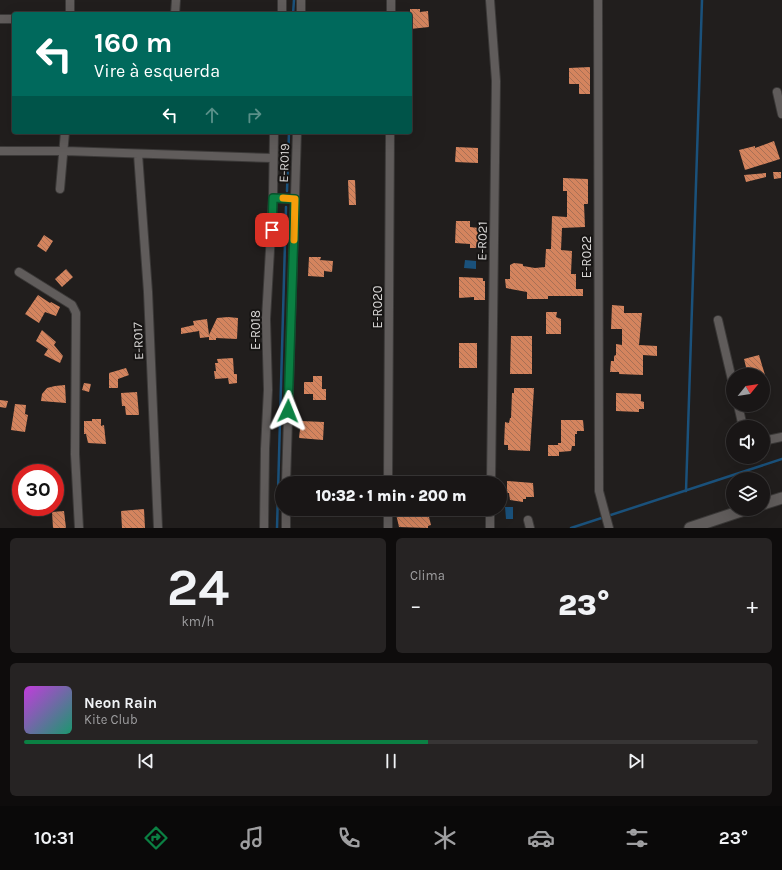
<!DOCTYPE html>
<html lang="pt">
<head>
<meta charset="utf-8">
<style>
  :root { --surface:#191616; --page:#262323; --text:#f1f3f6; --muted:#9f9fa1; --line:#373535; --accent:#0b8043 }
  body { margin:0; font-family:Karla,sans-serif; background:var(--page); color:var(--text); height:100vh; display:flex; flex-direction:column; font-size:15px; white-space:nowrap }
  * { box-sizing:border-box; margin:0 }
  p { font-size:13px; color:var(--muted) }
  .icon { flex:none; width:22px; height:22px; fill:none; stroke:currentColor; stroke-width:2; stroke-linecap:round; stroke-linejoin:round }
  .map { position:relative; height:528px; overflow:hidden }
  .sheet { display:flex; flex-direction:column; gap:10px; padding:10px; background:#0e0c0c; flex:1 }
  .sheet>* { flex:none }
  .guide { position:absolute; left:12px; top:12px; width:400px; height:122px; border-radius:4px; box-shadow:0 4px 16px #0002,0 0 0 1px var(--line); background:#00695c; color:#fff; overflow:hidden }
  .needle { width:26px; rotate:60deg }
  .controls { position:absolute; left:726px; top:368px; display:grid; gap:8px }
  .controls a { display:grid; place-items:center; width:44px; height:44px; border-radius:50%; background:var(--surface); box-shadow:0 4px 16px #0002,0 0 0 1px var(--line); font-size:20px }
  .speed { position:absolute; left:12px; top:464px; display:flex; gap:8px; font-size:20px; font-weight:700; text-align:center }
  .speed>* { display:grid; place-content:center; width:52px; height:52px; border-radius:50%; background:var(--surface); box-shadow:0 4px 16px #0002,0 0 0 1px var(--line); line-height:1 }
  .speed .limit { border:6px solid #d22; background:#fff; color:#111 }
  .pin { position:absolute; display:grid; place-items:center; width:34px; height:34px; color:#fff; margin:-17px; border-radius:8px; box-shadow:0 2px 6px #0006 }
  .me { position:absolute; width:44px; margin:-22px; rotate:2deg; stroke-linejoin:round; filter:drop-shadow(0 0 3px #0008) }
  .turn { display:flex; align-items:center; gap:14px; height:84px; padding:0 16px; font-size:18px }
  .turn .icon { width:52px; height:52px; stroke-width:2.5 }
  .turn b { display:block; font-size:28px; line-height:34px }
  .lanes { display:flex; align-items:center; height:38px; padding:0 16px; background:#0003; justify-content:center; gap:20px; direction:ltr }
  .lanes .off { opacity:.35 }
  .big { font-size:30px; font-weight:800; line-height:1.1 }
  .sheet .card { flex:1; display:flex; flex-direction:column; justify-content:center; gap:6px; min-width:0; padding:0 14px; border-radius:6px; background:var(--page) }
  .sheet .dial { align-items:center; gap:0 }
  .dial b { font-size:52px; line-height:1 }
  .song { display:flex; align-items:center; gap:12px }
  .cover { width:48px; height:48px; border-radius:6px; background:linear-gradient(135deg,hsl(290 70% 55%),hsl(160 70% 35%)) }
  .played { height:4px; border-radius:2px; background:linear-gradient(90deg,var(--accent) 55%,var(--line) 55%) }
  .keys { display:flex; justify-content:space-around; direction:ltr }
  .heat { display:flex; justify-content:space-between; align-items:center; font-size:22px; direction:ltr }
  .sheet .tiles { flex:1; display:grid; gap:10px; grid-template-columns:1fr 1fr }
  .card:last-child { grid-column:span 2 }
  .trip { position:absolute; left:275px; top:476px; width:232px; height:40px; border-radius:20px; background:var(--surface); box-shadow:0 4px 16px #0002,0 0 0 1px var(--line); font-weight:800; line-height:40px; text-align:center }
  .tab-bar { display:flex; height:64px; justify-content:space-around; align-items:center; background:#0a0909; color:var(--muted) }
  .tab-bar .icon { width:28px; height:28px }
  .tab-bar .selected { color:var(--accent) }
  .tab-bar b { font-size:18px; color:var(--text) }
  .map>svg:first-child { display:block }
  .water { fill:#1a517b }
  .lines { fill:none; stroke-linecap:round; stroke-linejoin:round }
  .stream { stroke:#1a517b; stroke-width:2.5 }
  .building { fill:url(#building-back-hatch) }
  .street-casing { stroke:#3b3938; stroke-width:10 }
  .secondary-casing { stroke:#3b3938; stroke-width:13 }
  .street { stroke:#605c5b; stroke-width:8 }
  .secondary { stroke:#605c5b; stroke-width:11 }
  .route-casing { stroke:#07532c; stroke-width:10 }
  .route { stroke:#0b8043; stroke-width:7 }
  .slow { stroke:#f59e0b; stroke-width:7 }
  .labels { text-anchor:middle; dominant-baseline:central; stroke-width:4; stroke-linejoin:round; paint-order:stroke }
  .street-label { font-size:13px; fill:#d8d6d5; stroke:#171514 }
</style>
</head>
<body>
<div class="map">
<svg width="782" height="528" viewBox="0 0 782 528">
  <defs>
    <pattern id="building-back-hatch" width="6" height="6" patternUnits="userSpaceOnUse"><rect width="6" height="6" fill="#d4845e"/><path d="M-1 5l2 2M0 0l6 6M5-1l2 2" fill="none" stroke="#a87055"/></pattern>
  </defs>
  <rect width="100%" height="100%" fill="#211e1d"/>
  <!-- water -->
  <path class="water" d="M465 260 476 261V269L464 268Z
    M505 507H513V519H506Z"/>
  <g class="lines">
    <!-- stream -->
    <path class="stream" d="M293 14 294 0
      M287 191 289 132
      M686 491 702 0
      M277 528 286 207
      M571 528 782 459"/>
  </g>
  <!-- building -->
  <path class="building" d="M410 9H420V12L428 11 429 27 410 29Z
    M590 67V94H579V84H569V68Z
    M774 141 780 159 745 170 739 150 755 146V148Z
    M456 147 478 148V163L455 162Z
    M773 172H781V178L774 179Z
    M766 173V177L746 182 744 175Z
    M563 178 588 179V204H584L585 227 562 228 561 250 572 251 571 274H576V289H583V296H548V299H527V292L506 288 505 279H510V265L514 263 523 264V266L535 268 545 267 546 249H551L552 216 567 217V191H563Z
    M348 180H355L356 205H349Z
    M456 221H470V227L479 228V248H470V244L455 243Z
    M44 235 53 241 46 252 37 246Z
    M309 257H321L320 260 333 261 332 272 324 271V277L308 276Z
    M66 269 73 277 62 287 55 279Z
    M459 277 483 278V281H485V300H474V297L459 298Z
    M38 295 50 303 51 302 60 307 56 316 45 312 39 323 25 314Z
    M612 305 624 306V313H642L639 345 657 346V356L643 355V375L619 374V372H610L611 361H614V356L616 355V344L622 345V329H611Z
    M546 312H557L556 317 561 319V334H546Z
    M228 317 238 318 237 339 216 338V340H209V337L200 338 199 331 181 334V328L194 325 193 321 207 319 209 335 217 318Z
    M42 330 56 342 54 345 63 356 60 363 44 355 48 349 36 341Z
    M511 336H532V374H510Z
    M459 343H477V368H459Z
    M759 355 765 375H748L744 359Z
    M233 358 234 374H237V383L229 384 228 378 215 379 214 371H216L215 363H218L217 359Z
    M126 368 129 375 118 379V388H109V373Z
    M313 376H322V389H326V400H313V394H304V382H313Z
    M84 383 91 384 89 392 82 390Z
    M65 385 66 403 41 401 42 394 47 388 55 386Z
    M514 388H534L530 451 508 450V445H504L505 422 509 423 510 418H511L512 393H514Z
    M137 392 139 415H126L125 406H122L121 393Z
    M616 393 641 394V401L644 402V409H639V412L616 411Z
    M0 400 8 401 6 408 0 407Z
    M15 404 26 405 25 414 28 415 25 432 11 430Z
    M92 419H101V426L104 425 106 444 88 443 86 434H84V421H92Z
    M561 420H583L584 431H577V434H575V446H572L571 451 559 452V456H548V445H558V443H561Z
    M301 421 324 422 323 440 299 438Z
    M507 481 533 483 534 497H526V499H523V502L510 500 509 493H507Z
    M144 509 145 528H122L121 511Z
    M300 509H327V517H300Z
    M418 509H427L431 525 428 526V528L399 527 396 514Z
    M64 511 66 528H53L52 512Z"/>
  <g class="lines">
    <defs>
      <path id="street" d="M490 0 496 81 491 483
        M598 0 599 491 609 528
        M70 14V0
        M175 14 176 0
        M282 14V0
        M301 14V0
        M391 14V0
        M0 19H14
        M777 92 782 114
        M0 151H65L272 158
        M138 154 148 292 158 528
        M60 189 65 132
        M273 198 295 199
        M19 272 72 305 76 313 75 454 79 528
        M718 320 733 384
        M738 405 743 427
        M763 441 782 437
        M286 483 297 132
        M388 483 390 132
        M528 520 530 528
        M264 528 265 449 268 390 266 319 273 198 274 132
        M286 528V509
        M388 528V509
        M490 528V509"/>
      <path id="secondary" d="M763 504 782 498
        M690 528 747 509"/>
    </defs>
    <!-- street casing -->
    <use href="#street" class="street-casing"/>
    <!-- secondary casing -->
    <use href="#secondary" class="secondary-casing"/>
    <!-- street -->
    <use href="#street" class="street"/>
    <!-- secondary -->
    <use href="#secondary" class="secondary"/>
  </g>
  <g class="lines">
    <defs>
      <path id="route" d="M272 230 273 198 295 199 288 411"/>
    </defs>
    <!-- route casing -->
    <use href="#route" class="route-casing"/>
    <!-- route -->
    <use href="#route" class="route"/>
    <!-- slow -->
    <path class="slow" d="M283 198 295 199 294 240"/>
  </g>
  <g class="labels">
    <!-- street labels -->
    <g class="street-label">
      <text transform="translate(284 163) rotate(-88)">E-R019</text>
      <text transform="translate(482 241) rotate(-89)">E-R021</text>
      <text transform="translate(586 257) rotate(-90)">E-R022</text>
      <text transform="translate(377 307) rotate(-90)">E-R020</text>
      <text transform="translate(255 330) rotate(-90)">E-R018</text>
      <text transform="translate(138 341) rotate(-92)">E-R017</text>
    </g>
  </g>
</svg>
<div class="controls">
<a><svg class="needle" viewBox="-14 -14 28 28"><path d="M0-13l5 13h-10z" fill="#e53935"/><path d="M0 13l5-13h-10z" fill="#9f9fa1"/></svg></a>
<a><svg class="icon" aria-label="sound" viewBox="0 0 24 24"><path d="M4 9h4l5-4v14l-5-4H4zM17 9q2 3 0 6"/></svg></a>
<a><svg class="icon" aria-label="layers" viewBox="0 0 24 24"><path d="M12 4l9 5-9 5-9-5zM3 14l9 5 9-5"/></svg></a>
</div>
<div class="speed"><div class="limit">30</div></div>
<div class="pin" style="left:272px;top:230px;background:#d93025"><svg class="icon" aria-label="arrive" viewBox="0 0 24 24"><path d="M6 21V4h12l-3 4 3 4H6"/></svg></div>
<svg class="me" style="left:288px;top:411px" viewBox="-20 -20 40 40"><path d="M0-17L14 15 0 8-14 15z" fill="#0b8043" stroke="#fff" stroke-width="4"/></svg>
<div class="trip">10:32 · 1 min · 200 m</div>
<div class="guide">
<div class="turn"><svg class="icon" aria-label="left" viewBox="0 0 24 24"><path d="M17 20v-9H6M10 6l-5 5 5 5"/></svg><div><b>160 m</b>Vire à esquerda</div></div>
<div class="lanes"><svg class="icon" aria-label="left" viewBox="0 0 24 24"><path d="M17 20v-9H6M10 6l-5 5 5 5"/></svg><svg class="icon off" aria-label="ahead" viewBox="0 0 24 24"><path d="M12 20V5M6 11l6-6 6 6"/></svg><svg class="icon off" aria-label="right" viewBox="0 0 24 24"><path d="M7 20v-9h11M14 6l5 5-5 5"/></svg></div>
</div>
</div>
<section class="sheet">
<div class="tiles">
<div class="card dial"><b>24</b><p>km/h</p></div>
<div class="card"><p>Clima</p>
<div class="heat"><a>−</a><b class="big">23°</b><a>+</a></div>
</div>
<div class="card">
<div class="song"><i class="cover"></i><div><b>Neon Rain</b><p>Kite Club</p></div></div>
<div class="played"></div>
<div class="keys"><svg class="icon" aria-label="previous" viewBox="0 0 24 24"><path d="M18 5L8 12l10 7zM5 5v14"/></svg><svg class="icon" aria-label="pause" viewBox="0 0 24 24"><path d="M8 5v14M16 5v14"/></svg><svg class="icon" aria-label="next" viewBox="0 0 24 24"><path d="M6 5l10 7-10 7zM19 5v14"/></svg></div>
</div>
</div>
</section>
<nav class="tab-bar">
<b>10:31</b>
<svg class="icon selected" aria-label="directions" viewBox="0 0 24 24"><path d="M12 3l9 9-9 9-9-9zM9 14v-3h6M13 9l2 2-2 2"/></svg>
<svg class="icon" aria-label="music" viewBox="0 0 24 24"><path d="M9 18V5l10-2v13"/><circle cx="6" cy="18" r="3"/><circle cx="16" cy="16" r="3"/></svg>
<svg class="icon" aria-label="phone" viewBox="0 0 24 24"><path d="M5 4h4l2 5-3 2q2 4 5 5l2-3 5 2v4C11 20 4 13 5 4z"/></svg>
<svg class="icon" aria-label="climate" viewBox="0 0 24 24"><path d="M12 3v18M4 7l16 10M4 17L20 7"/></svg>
<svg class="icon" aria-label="car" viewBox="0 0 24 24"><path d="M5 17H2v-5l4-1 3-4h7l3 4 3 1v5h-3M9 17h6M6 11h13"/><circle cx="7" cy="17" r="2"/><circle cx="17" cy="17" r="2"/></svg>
<svg class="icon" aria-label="filters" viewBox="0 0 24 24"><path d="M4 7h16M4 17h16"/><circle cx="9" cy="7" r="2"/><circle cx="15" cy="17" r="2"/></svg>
<b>23°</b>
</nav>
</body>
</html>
